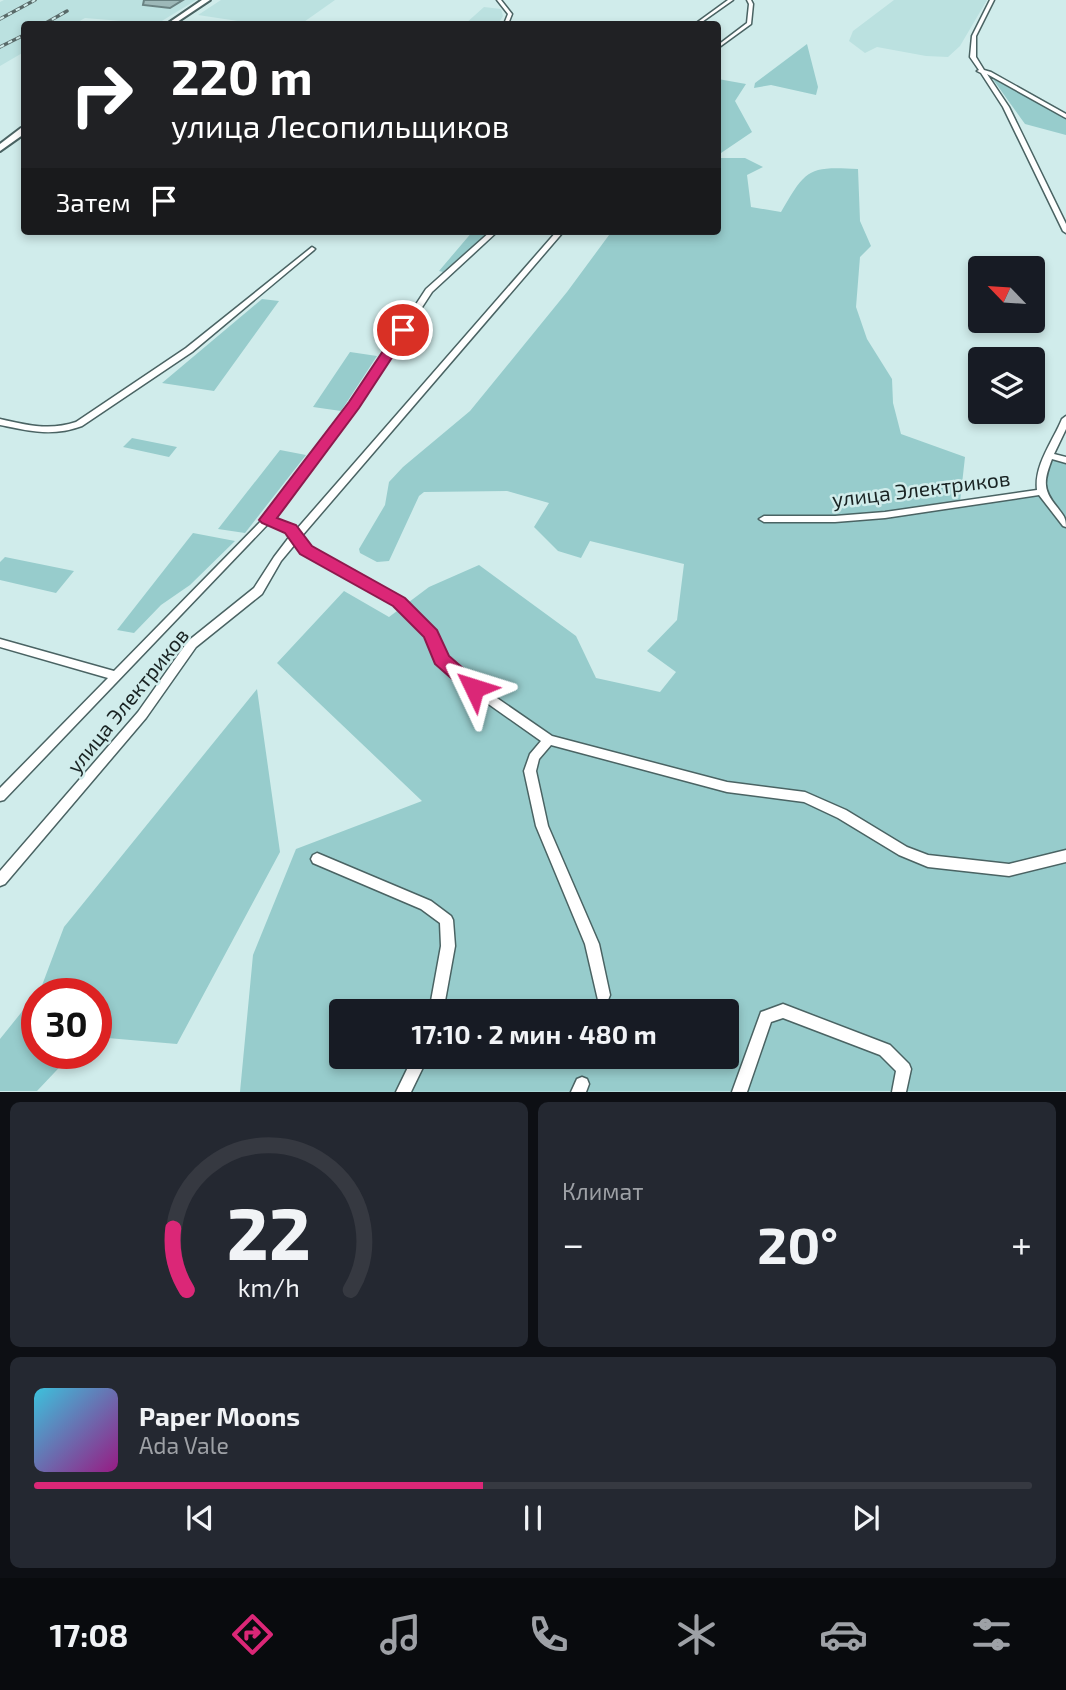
<!DOCTYPE html>
<html lang="ru">
<head>
<meta charset="utf-8">
<style>
  :root { --surface:#171b24; --page:#242831; --text:#f1f3f6; --muted:#9ea1a6; --line:#363941; --accent:#db2777 }
  body { margin:0; font-family:"Exo 2",sans-serif; background:var(--page); color:var(--text); height:100vh; display:flex; flex-direction:column; font-size:26px; white-space:nowrap }
  * { box-sizing:border-box; margin:0 }
  p { font-size:23px; color:var(--muted) }
  .icon { flex:none; width:38px; height:38px; fill:none; stroke:currentColor; stroke-width:2; stroke-linecap:round; stroke-linejoin:round }
  .map { position:relative; height:1092px; overflow:hidden }
  .panel { display:flex; flex-direction:column; gap:10px; padding:10px; background:#0d0f14; flex:1 }
  .panel>* { flex:none }
  .hud { position:absolute; left:21px; top:21px; width:700px; height:214px; border-radius:7px; box-shadow:0 4px 10px #0003; background:#202124; color:#fff; overflow:hidden }
  .needle { width:46px; rotate:295deg }
  .fabs { position:absolute; left:968px; top:256px; display:grid; gap:14px }
  .fabs a { display:grid; place-items:center; width:77px; height:77px; border-radius:7px; background:var(--surface); box-shadow:0 4px 10px #0003; font-size:35px }
  .speed { position:absolute; left:21px; top:978px; display:flex; gap:14px; font-size:35px; font-weight:700; text-align:center }
  .speed>* { display:grid; place-content:center; width:91px; height:91px; border-radius:50%; background:var(--surface); box-shadow:0 4px 10px #0003; line-height:1 }
  .speed .limit { border:10px solid #d22; background:#fff; color:#111 }
  .pin { position:absolute; display:grid; place-items:center; width:60px; height:60px; color:#fff; margin:-30px; border:4px solid #fff; border-radius:50%; box-shadow:0 2px 7px #0007 }
  .me { position:absolute; width:77px; margin:-38px; rotate:311deg; stroke-linejoin:round; filter:drop-shadow(0 0 5px #0008) }
  .turn { display:flex; align-items:center; gap:24px; height:147px; padding:0 35px; font-size:32px }
  .turn .icon { width:91px; height:91px; stroke-width:2.5 }
  .turn b { display:block; font-size:49px; line-height:60px }
  .then { display:flex; align-items:center; height:66px; padding:0 35px; background:#0003; gap:14px; font-size:26px }
  .big { font-size:52px; font-weight:700; line-height:1.1 }
  .panel .card { flex:1; display:flex; flex-direction:column; justify-content:center; gap:10px; min-width:0; padding:0 24px; border-radius:10px; background:var(--page) }
  .panel .dial { align-items:center; gap:0 }
  .dial svg { height:182px; overflow:visible; fill:none; stroke:var(--line); stroke-width:7; stroke-linecap:round; text-anchor:middle }
  .dial text { fill:var(--text); stroke:none }
  .song { display:flex; align-items:center; gap:21px }
  .cover { width:84px; height:84px; border-radius:10px; background:linear-gradient(135deg,hsl(190 70% 55%),hsl(310 70% 35%)) }
  .played { height:7px; border-radius:4px; background:linear-gradient(90deg,var(--accent) 45%,var(--line) 45%) }
  .keys { display:flex; justify-content:space-around; direction:ltr }
  .heat { display:flex; justify-content:space-between; align-items:center; font-size:38px; direction:ltr }
  .panel .tiles { flex:1; display:grid; gap:10px; grid-template-columns:1fr 1fr }
  .card:last-child { grid-column:span 2 }
  .trip { position:absolute; left:329px; top:999px; width:410px; height:70px; border-radius:7px; background:var(--surface); box-shadow:0 4px 10px #0003; font-weight:700; line-height:70px; text-align:center }
  .tab-bar { display:flex; height:112px; justify-content:space-around; align-items:center; background:#090b0e; color:var(--muted) }
  .tab-bar .icon { width:49px; height:49px }
  .tab-bar .current { color:var(--accent) }
  .tab-bar b { font-size:32px; color:var(--text) }
  .map>svg:first-child { display:block }
  .built { fill:#bbe1e0 }
  .green { fill:#97cccc; fill-rule:evenodd }
  .building { fill:#9db8b8; stroke:#698282; stroke-width:2 }
  .lines { fill:none; stroke-linecap:round; stroke-linejoin:round }
  .street-casing { stroke:#4a6363; stroke-width:3 }
  .secondary-casing { stroke:#4a6363; stroke-width:4 }
  .street { fill:#fff; fill-rule:evenodd }
  .secondary { fill:#fff; fill-rule:evenodd }
  .rail-casing { stroke:#596a69; stroke-width:3.5 }
  .rail { stroke:#d0eceb; stroke-width:2; stroke-dasharray:4.5; stroke-linecap:butt }
  .route { fill:#db2777; stroke:#8e194d; stroke-width:2 }
  .labels { text-anchor:middle; dominant-baseline:central; stroke-width:5; stroke-linejoin:round; paint-order:stroke }
  .street-label { font-size:21px; fill:#192323; stroke:#d0eceb }
</style>
</head>
<body>
<div class="map">
<svg width="1066" height="1092" viewBox="0 0 1066 1092">
  <rect width="100%" height="100%" fill="#d0eceb"/>
  <!-- built -->
  <path class="built" d="M4 0H196L157 24 85 18 74 24H24V52L0 66V2Z
    M221 0H335L301 24H257L198 15Z
    M894 0H987L960 46 948 57 926 56 877 47 865 53 849 41 853 31Z
    M484 7 501 9 503 16 498 24H465Z"/>
  <!-- green -->
  <path class="green" d="M807 44 818 87 816 95 771 85 754 88 755 83Z
    M992 78 1066 119V135L1025 124Z
    M718 79 746 84 735 101 752 132 721 153V158H745L763 167 747 175 751 207 781 212C806 169 808 166 858 169L860 221 871 246 860 257 856 307 867 339 892 379 893 403 901 434 965 457 960 502 990 496 1041 492 1051 456 1066 460V1091L240 1092 253 955 296 849 422 801 277 663 344 591 389 617 429 587 479 565 576 636 596 678 660 692 676 672 647 651 677 620 684 564 590 541 581 558 558 551 534 527 549 503 507 491 424 492 419 496 389 561 377 562 360 553 359 549 385 505 389 482 403 467 470 411 567 292 612 231H718ZM341 1012H726V1057H341Z
    M473 231H490L443 272 439 271Z
    M262 299 279 301 214 391 162 383Z
    M350 352 377 356 341 411 313 407Z
    M132 438 177 447 169 457 123 447Z
    M280 450 306 455 245 533 218 529Z
    M193 533 235 541 190 585 161 605 134 633 117 630Z
    M5 557 74 571 56 593 0 580V562Z
    M257 689 280 852 177 1044 96 1037V994H37V1054H72L37 1091H0V1039L41 988 64 927Z"/>
  <!-- building -->
  <path class="building" d="M144 0H183L170 8 143 5Z"/>
  <g class="lines">
    <defs>
      <path id="street" d="M497 0H501L512 14 508 24H504L508 14Z
        M728 0H733L699 24H695Z
        M747 0H751L753 4 751 24 718 48V45L747 23 749 4Z
        M990 0H994L976 36V57L984 70 991 72 1066 114V118L1064 117 987 74 1009 107 1066 224V233L1063 231 1003 107 981 73 977 71 979 70 970 57 972 36Z
        M491 231H498L432 292 357 407 273 519 293 527 296 530 557 231H564L301 537 309 548 403 599 435 631 445 658 478 685 552 736 727 782 805 792 846 810 907 847 928 855 1009 864 1066 850V862L1009 876 928 867 899 855 838 818 804 802 727 792 551 745 539 759 536 771 548 826 599 944 610 995 608 1000 603 1002 598 1000 585 944 536 826 524 771 530 754 541 741 470 691 437 663 427 636 395 605 303 552 296 543 281 561 262 594 196 647 146 718 5 884 0 886V871L138 712 188 641 254 588 274 557 290 536 287 531 268 524 4 800 0 801V788L108 678 0 647V639L114 671 264 518 351 404 426 289Z
        M312 247 315 249 314 250 192 352 82 426C52 437 30 431 0 425V419C26 425 50 431 76 422L186 348Z
        M1066 416V429L1054 454 1066 457V463L1052 459C1044 480 1042 489 1057 507 1063 515 1066 517 1066 527L1063 526 1039 495 885 518 835 522H764L759 519 764 516H835L885 512 1037 490C1034 465 1053 441 1062 419Z
        M317 853 431 901 451 916 453 920 455 946 443 1012H429L441 946 440 923 421 909 313 863 311 859 313 855Z
        M783 1004 890 1045 909 1064 911 1069 906 1092H892L896 1071 880 1055 783 1018 771 1022 747 1092H732L761 1012Z
        M413 1057H428L411 1092H396Z
        M582 1077 587 1079 589 1084 586 1092H571L577 1079Z"/>
      <path id="secondary" d="M202 0H210L174 24H167Z
        M21 128H24V134L0 151V144Z"/>
    </defs>
    <!-- street casing -->
    <use href="#street" class="street-casing"/>
    <!-- secondary casing -->
    <use href="#secondary" class="secondary-casing"/>
    <!-- street -->
    <use href="#street" class="street"/>
    <!-- secondary -->
    <use href="#secondary" class="secondary"/>
    <defs>
      <path id="rail" d="M0 19 35 0
        M44 24 67 11
        M0 47 24 35"/>
    </defs>
    <!-- rail casing -->
    <use href="#rail" class="rail-casing"/>
    <!-- rail -->
    <use href="#rail" class="rail"/>
  </g>
  <!-- route -->
  <path class="route" d="M403 326 410 330 359 408 277 518 296 525 312 546 405 598 437 630 449 656 480 683 483 688 480 693H468L435 664 424 637 393 606 300 554 285 533 262 523 259 520 349 402 399 327Z"/>
  <g class="labels">
    <!-- street labels -->
    <g class="street-label">
      <text transform="translate(921 488) rotate(-7)">улица Электриков</text>
      <text transform="translate(127 700) rotate(-51)">улица Электриков</text>
    </g>
  </g>
</svg>
<div class="fabs">
<a><svg class="needle" viewBox="-14 -14 28 28"><path d="M0-13l5 13h-10z" fill="#e53935"/><path d="M0 13l5-13h-10z" fill="#9ea1a6"/></svg></a>
<a><svg class="icon" aria-label="layers" viewBox="0 0 24 24"><path d="M12 4l9 5-9 5-9-5zM3 14l9 5 9-5"/></svg></a>
</div>
<div class="speed"><div class="limit">30</div></div>
<div class="pin" style="left:403px;top:330px;background:#d93025"><svg class="icon" aria-label="arrive" viewBox="0 0 24 24"><path d="M6 21V4h12l-3 4 3 4H6"/></svg></div>
<svg class="me" style="left:474px;top:688px" viewBox="-20 -20 40 40"><path d="M0-17L14 15 0 8-14 15z" fill="#db2777" stroke="#fff" stroke-width="4"/></svg>
<div class="trip">17:10 · 2 мин · 480 m</div>
<div class="hud">
<div class="turn"><svg class="icon" aria-label="right" viewBox="0 0 24 24"><path d="M7 20v-9h11M14 6l5 5-5 5"/></svg><div><b>220 m</b>улица Лесопильщиков</div></div>
<div class="then">Затем<svg class="icon" aria-label="arrive" viewBox="0 0 24 24"><path d="M6 21V4h12l-3 4 3 4H6"/></svg></div>
</div>
</div>
<section class="panel">
<div class="tiles">
<div class="card dial"><svg viewBox="0 0 100 80">
<path d="M14 69A42 42 0 1 1 86 69"/>
<path d="M14 69A42 42 0 0 1 8 42" stroke="#db2777"/>
<text x="50" y="56" font-size="32" font-weight="700">22</text>
<text x="50" y="72" font-size="11">km/h</text>
</svg></div>
<div class="card"><p>Климат</p>
<div class="heat"><a>−</a><b class="big">20°</b><a>+</a></div>
</div>
<div class="card">
<div class="song"><i class="cover"></i><div><b>Paper Moons</b><p>Ada Vale</p></div></div>
<div class="played"></div>
<div class="keys"><svg class="icon" aria-label="previous" viewBox="0 0 24 24"><path d="M18 5L8 12l10 7zM5 5v14"/></svg><svg class="icon" aria-label="pause" viewBox="0 0 24 24"><path d="M8 5v14M16 5v14"/></svg><svg class="icon" aria-label="next" viewBox="0 0 24 24"><path d="M6 5l10 7-10 7zM19 5v14"/></svg></div>
</div>
</div>
</section>
<nav class="tab-bar">
<b>17:08</b>
<svg class="icon current" aria-label="directions" viewBox="0 0 24 24"><path d="M12 3l9 9-9 9-9-9zM9 14v-3h6M13 9l2 2-2 2"/></svg>
<svg class="icon" aria-label="music" viewBox="0 0 24 24"><path d="M9 18V5l10-2v13"/><circle cx="6" cy="18" r="3"/><circle cx="16" cy="16" r="3"/></svg>
<svg class="icon" aria-label="phone" viewBox="0 0 24 24"><path d="M5 4h4l2 5-3 2q2 4 5 5l2-3 5 2v4C11 20 4 13 5 4z"/></svg>
<svg class="icon" aria-label="climate" viewBox="0 0 24 24"><path d="M12 3v18M4 7l16 10M4 17L20 7"/></svg>
<svg class="icon" aria-label="car" viewBox="0 0 24 24"><path d="M5 17H2v-5l4-1 3-4h7l3 4 3 1v5h-3M9 17h6M6 11h13"/><circle cx="7" cy="17" r="2"/><circle cx="17" cy="17" r="2"/></svg>
<svg class="icon" aria-label="filters" viewBox="0 0 24 24"><path d="M4 7h16M4 17h16"/><circle cx="9" cy="7" r="2"/><circle cx="15" cy="17" r="2"/></svg>
</nav>
</body>
</html>
